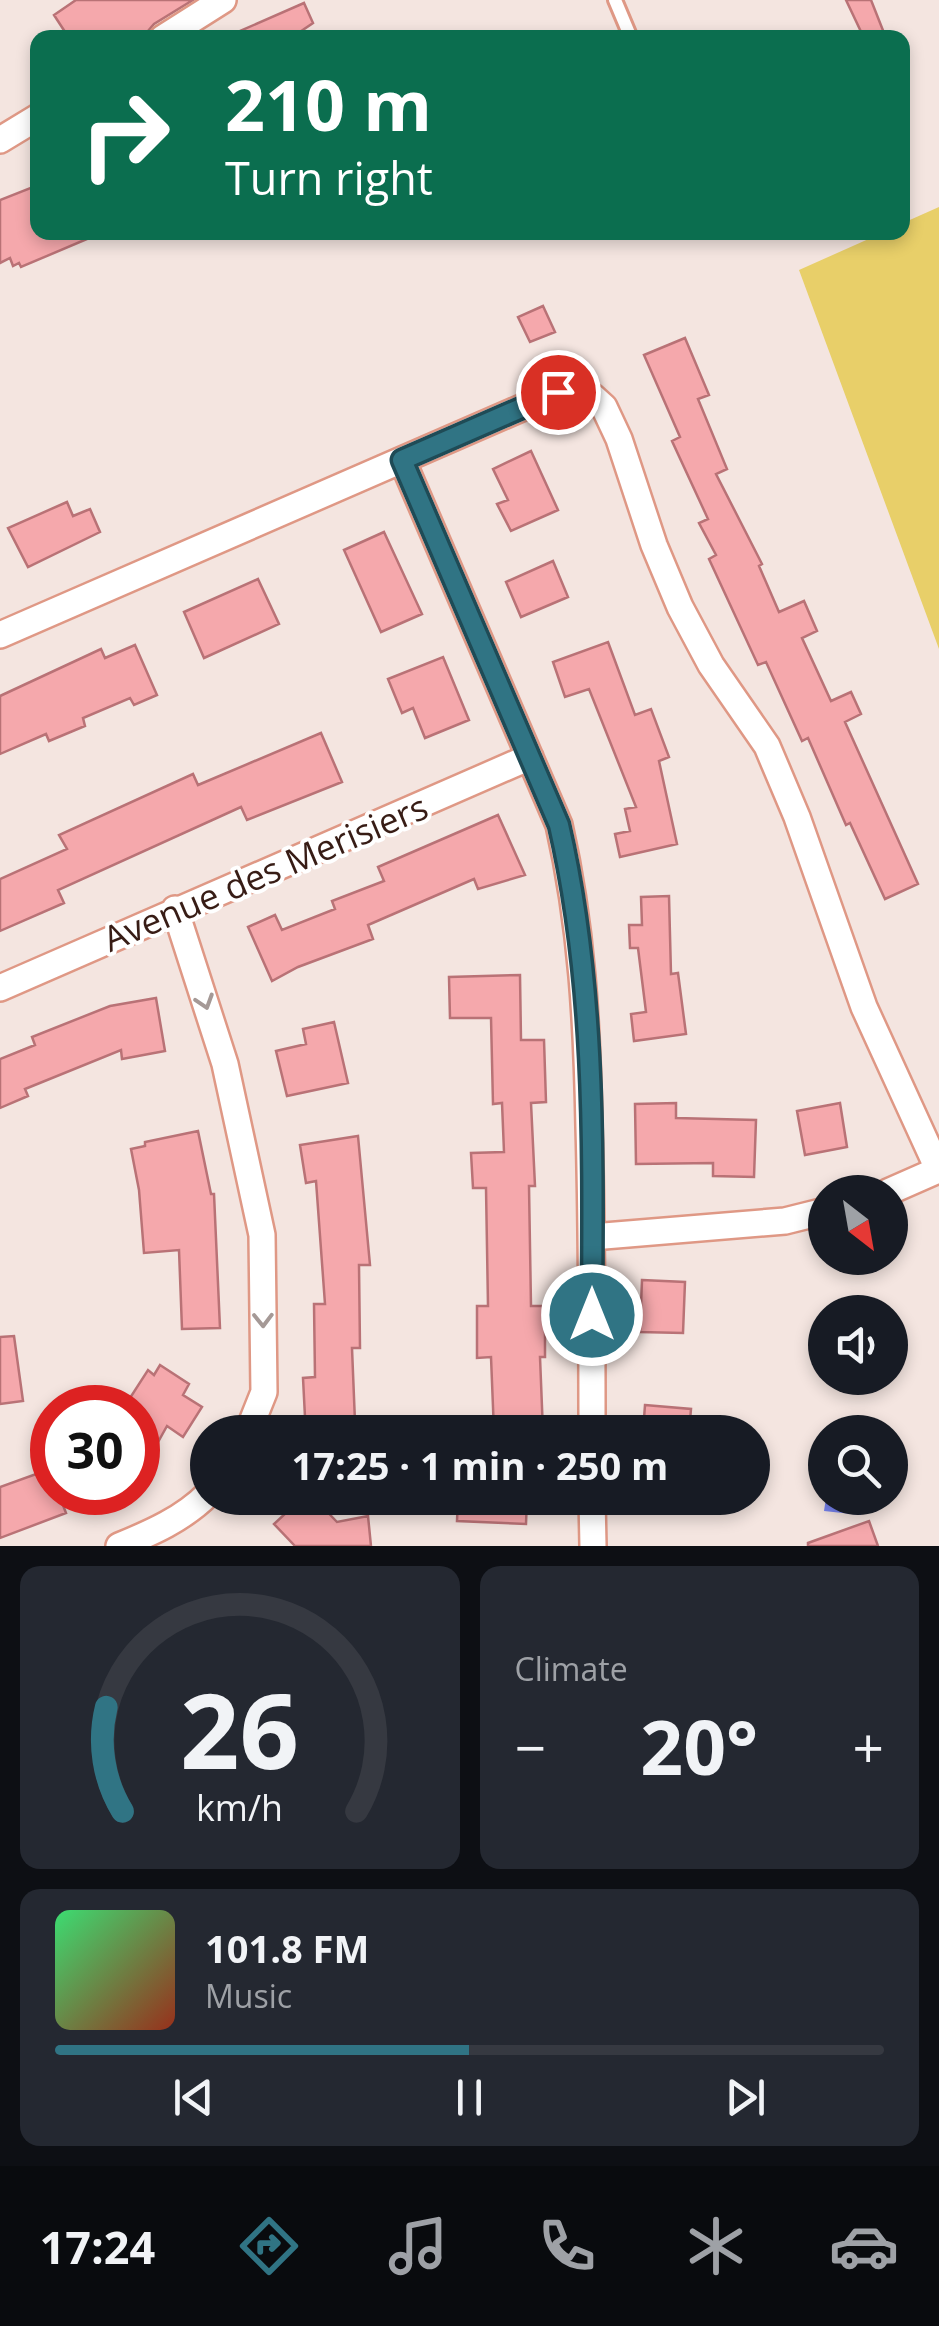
<!DOCTYPE html>
<html lang="en">
<head>
<meta charset="utf-8">
<style>
  :root { --surface:#171b24; --page:#242831; --text:#f1f3f6; --muted:#9ea1a6; --line:#363941; --accent:#307484 }
  body { margin:0; font-family:"Open Sans",sans-serif; background:var(--page); color:var(--text); height:100vh; display:flex; flex-direction:column; font-size:38px; white-space:nowrap }
  * { box-sizing:border-box; margin:0 }
  p { font-size:32px; color:var(--muted) }
  .icon { flex:none; width:55px; height:55px; fill:none; stroke:currentColor; stroke-width:2; stroke-linecap:round; stroke-linejoin:round }
  .map { position:relative; height:1546px; overflow:hidden }
  .panel { display:flex; flex-direction:column; gap:20px; padding:20px; background:#0d0f14; flex:1 }
  .panel>* { flex:none }
  .top-card { position:absolute; left:30px; top:30px; width:880px; height:210px; border-radius:20px; box-shadow:0 5px 15px #0003; background:#0b6e4f; color:#fff; overflow:hidden }
  .needle { width:65px; rotate:149deg }
  .buttons { position:absolute; left:808px; top:1175px; display:grid; gap:20px }
  .buttons a { display:grid; place-items:center; width:100px; height:100px; border-radius:50%; background:var(--surface); box-shadow:0 5px 15px #0003; font-size:50px }
  .speed { position:absolute; left:30px; top:1385px; display:flex; gap:20px; font-size:50px; font-weight:700; text-align:center }
  .speed>* { display:grid; place-content:center; width:130px; height:130px; border-radius:50%; background:var(--surface); box-shadow:0 5px 15px #0003; line-height:1 }
  .speed .limit { border:15px solid #d22; background:#fff; color:#111 }
  .pin { position:absolute; display:grid; place-items:center; width:85px; height:85px; color:#fff; margin:-42px; border:5px solid #fff; border-radius:50%; box-shadow:0 2px 10px #0007 }
  .me { position:absolute; width:110px; margin:-55px; rotate:0deg; stroke-linejoin:round; filter:drop-shadow(0 0 8px #0008) }
  .turn { display:flex; align-items:center; gap:35px; height:210px; padding:0 30px; font-size:45px }
  .turn .icon { width:130px; height:130px; stroke-width:2.5 }
  .turn b { display:block; font-size:70px; line-height:85px }
  .big { font-size:75px; font-weight:700; line-height:1.1 }
  .panel .widget { flex:1; display:flex; flex-direction:column; justify-content:center; gap:15px; min-width:0; padding:0 35px; border-radius:20px; background:var(--page) }
  .panel .dial { align-items:center; gap:0 }
  .dial svg { height:260px; overflow:visible; fill:none; stroke:var(--line); stroke-width:7; stroke-linecap:round; text-anchor:middle }
  .dial text { fill:var(--text); stroke:none }
  .song { display:flex; align-items:center; gap:30px }
  .cover { width:120px; height:120px; border-radius:15px; background:linear-gradient(135deg,hsl(140 70% 55%),hsl(10 70% 35%)) }
  .played { height:10px; border-radius:5px; background:linear-gradient(90deg,var(--accent) 50%,var(--line) 50%) }
  .keys { display:flex; justify-content:space-around; direction:ltr }
  .heat { display:flex; justify-content:space-between; align-items:center; font-size:55px; direction:ltr }
  .panel .tiles { flex:1; display:grid; gap:20px; grid-template-columns:1fr 1fr }
  .widget:last-child { grid-column:span 2 }
  .trip { position:absolute; left:190px; top:1415px; width:580px; height:100px; border-radius:50px; background:var(--surface); box-shadow:0 5px 15px #0003; font-weight:700; line-height:100px; text-align:center }
  .tab-bar { display:flex; height:160px; justify-content:space-around; align-items:center; background:#090b0e; color:var(--muted) }
  .tab-bar .icon { width:70px; height:70px }
  .tab-bar .current { color:var(--accent) }
  .tab-bar b { font-size:45px; color:var(--text) }
  .map>svg:first-child { display:block }
  .green { fill:#e8cf69 }
  .water { fill:#7682ed }
  .building { fill:#f5a8ac; stroke:#b97276; stroke-width:2.5 }
  .lines { fill:none; stroke-linecap:round; stroke-linejoin:round }
  .service-casing { stroke:#df9885; stroke-width:18 }
  .minor-casing { stroke:#df9885; stroke-width:30 }
  .service { stroke:#fff; stroke-width:12 }
  .minor { stroke:#fff; stroke-width:25 }
  .oneway { stroke:#a59996 }
  .route-casing { stroke:#1f4b56; stroke-width:25 }
  .route { stroke:#307484; stroke-width:18 }
  .labels { text-anchor:middle; dominant-baseline:central; stroke-width:8; stroke-linejoin:round; paint-order:stroke }
  .street-label { font-size:35px; fill:#371c15; stroke:#fff }
</style>
</head>
<body>
<div class="map">
<svg width="939" height="1546" viewBox="0 0 939 1546">
  <rect width="100%" height="100%" fill="#f4e5e0"/>
  <!-- green -->
  <path class="green" d="M939 207V649L799 270 882 233 902 232 903 223Z"/>
  <!-- water -->
  <path class="water" d="M826 1498H863L861 1515 824 1511Z"/>
  <!-- building -->
  <path class="building" d="M76 0H193L154 24 142 38H69L54 15Z
    M846 0H871L886 38H864Z
    M304 3 313 23 291 38H224Z
    M38 185V232L101 233 21 267 19 263 13 266 10 258 0 263V200Z
    M543 306 555 332 530 342 518 317Z
    M685 338 709 395 698 399 727 469 716 474 762 564 759 566 779 612 804 601 817 631 802 638 831 701 851 692 861 714 845 722 918 884 885 899 850 823 846 825 808 738 802 741 766 662 758 665 709 559 716 555 699 523 708 519 672 441 680 437 644 355Z
    M531 451 558 510 511 531 497 504 508 500 493 469Z
    M67 502 73 516 90 509 100 532 28 567 8 528Z
    M384 532 422 614 381 632 344 550Z
    M553 561 568 597 521 617 506 582Z
    M258 579 279 624 204 658 184 612Z
    M608 642 635 715 651 709 669 757 659 761 677 844 620 857 615 834 630 831 625 809 636 807 589 689 565 697 553 662Z
    M135 645 157 695 134 705 130 698 83 718 85 726 49 741 46 734 0 754V696L101 649 105 658Z
    M443 657 469 720 425 738 413 708 402 713 388 679Z
    M321 733 342 782 247 820 241 807 58 890 64 903 0 931V879L67 849 59 835 193 774 198 785Z
    M498 815 525 875 478 889 474 879 368 925 373 939 298 967 272 981 248 927 275 915 282 930 335 909 332 901 384 881 378 867Z
    M669 896 671 974 678 973 686 1034 634 1041 631 1014 646 1012 638 948H630L629 925H642L641 897Z
    M520 975 521 1040H544L546 1102 531 1103 535 1186H529L531 1306H545V1357H540L543 1432H494L491 1357 477 1358V1306H488L486 1188H473L471 1153 504 1152 502 1103 493 1104 491 1018H450L449 977Z
    M156 998 165 1051 122 1059 121 1050 25 1089 28 1096 0 1108V1059L35 1045 32 1037 110 1006Z
    M334 1022 348 1083 287 1096 276 1051 306 1044 303 1029Z
    M676 1103V1118L756 1120 754 1177 713 1176V1163L636 1164 635 1104Z
    M840 1103 847 1147 805 1155 797 1111Z
    M198 1131 211 1194H214L220 1328 182 1329 179 1250 144 1253 139 1190 131 1149 145 1146V1142Z
    M358 1136 370 1265H359L360 1348H352L355 1422 337 1423 338 1432H313L312 1417H305L303 1378 315 1377 314 1304H325L316 1181 306 1183 300 1145Z
    M642 1280 685 1282 683 1333 640 1332Z
    M14 1336 23 1401 0 1404V1337Z
    M160 1365 189 1384 183 1395 202 1407 183 1437 167 1426 138 1478V1407L128 1401 148 1370 154 1375Z
    M645 1405 691 1409 689 1432H643Z
    M50 1469 52 1492H58L66 1513 0 1538V1487Z
    M302 1498H314L337 1522 368 1516 371 1546H295L274 1524Z
    M458 1498H527L526 1524 457 1521Z
    M869 1521 878 1546H808V1543Z"/>
  <g class="lines">
    <defs>
      <path id="service" d="M615 0 631 38"/>
      <path id="minor" d="M163 38 223 0
        M0 140 38 117
        M402 460 559 825C582 927 587 1023 589 1127 592 1229 592 1331 592 1432
        M0 635 558 392H578L593 397 604 407 619 439 654 545 680 607 711 665 767 746 797 817 864 1007 939 1171
        M175 909 225 1064 262 1235 264 1392 248 1432
        M0 988 530 757
        M888 1192 938 1170
        M592 1237 785 1221 825 1211
        M592 1498 593 1546
        M119 1546C151 1533 183 1519 208 1494"/>
    </defs>
    <!-- service casing -->
    <use href="#service" class="service-casing"/>
    <!-- minor casing -->
    <use href="#minor" class="minor-casing"/>
    <!-- service -->
    <use href="#service" class="service"/>
    <!-- minor -->
    <use href="#minor" class="minor"/>
  </g>
  <!-- one-way arrows -->
  <defs><path id="oneway-chevron" d="M-2-3.5L2.5 0L-2 3.5" fill="none" stroke-width="1.6" stroke-linecap="round" stroke-linejoin="round" transform="scale(2.5)"/></defs>
  <g class="oneway">
    <use href="#oneway-chevron" transform="translate(205 1002) rotate(72)"/>
    <use href="#oneway-chevron" transform="translate(263 1320) rotate(89)"/>
  </g>
  <g class="lines">
    <defs>
      <path id="route" d="M558 392 402 460 559 825C596 985 593 1152 592 1315"/>
    </defs>
    <!-- route casing -->
    <use href="#route" class="route-casing"/>
    <!-- route -->
    <use href="#route" class="route"/>
  </g>
  <g class="labels">
    <!-- street labels -->
    <g class="street-label">
      <text transform="translate(265 872) rotate(-23)">Avenue des Merisiers</text>
    </g>
  </g>
</svg>
<div class="buttons">
<a><svg class="needle" viewBox="-14 -14 28 28"><path d="M0-13l5 13h-10z" fill="#e53935"/><path d="M0 13l5-13h-10z" fill="#9ea1a6"/></svg></a>
<a><svg class="icon" aria-label="sound" viewBox="0 0 24 24"><path d="M4 9h4l5-4v14l-5-4H4zM17 9q2 3 0 6"/></svg></a>
<a><svg class="icon" aria-label="search" viewBox="0 0 24 24"><circle cx="10" cy="10" r="6"/><path d="M15 15l6 6"/></svg></a>
</div>
<div class="speed"><div class="limit">30</div></div>
<div class="pin" style="left:558px;top:392px;background:#d93025"><svg class="icon" aria-label="arrive" viewBox="0 0 24 24"><path d="M6 21V4h12l-3 4 3 4H6"/></svg></div>
<svg class="me" style="left:592px;top:1315px" viewBox="-20 -20 40 40"><circle r="17" fill="#307484" stroke="#fff" stroke-width="3"/><path d="M0-11L8 9 0 5-8 9z" fill="#fff"/></svg>
<div class="trip">17:25 · 1 min · 250 m</div>
<div class="top-card">
<div class="turn"><svg class="icon" aria-label="right" viewBox="0 0 24 24"><path d="M7 20v-9h11M14 6l5 5-5 5"/></svg><div><b>210 m</b>Turn right</div></div>
</div>
</div>
<section class="panel">
<div class="tiles">
<div class="widget dial"><svg viewBox="0 0 100 80">
<path d="M14 69A42 42 0 1 1 86 69"/>
<path d="M14 69A42 42 0 0 1 9 37" stroke="#307484"/>
<text x="50" y="56" font-size="32" font-weight="700">26</text>
<text x="50" y="72" font-size="11">km/h</text>
</svg></div>
<div class="widget"><p>Climate</p>
<div class="heat"><a>−</a><b class="big">20°</b><a>+</a></div>
</div>
<div class="widget">
<div class="song"><i class="cover"></i><div><b>101.8 FM</b><p>Music</p></div></div>
<div class="played"></div>
<div class="keys"><svg class="icon" aria-label="previous" viewBox="0 0 24 24"><path d="M18 5L8 12l10 7zM5 5v14"/></svg><svg class="icon" aria-label="pause" viewBox="0 0 24 24"><path d="M8 5v14M16 5v14"/></svg><svg class="icon" aria-label="next" viewBox="0 0 24 24"><path d="M6 5l10 7-10 7zM19 5v14"/></svg></div>
</div>
</div>
</section>
<nav class="tab-bar">
<b>17:24</b>
<svg class="icon current" aria-label="directions" viewBox="0 0 24 24"><path d="M12 3l9 9-9 9-9-9zM9 14v-3h6M13 9l2 2-2 2"/></svg>
<svg class="icon" aria-label="music" viewBox="0 0 24 24"><path d="M9 18V5l10-2v13"/><circle cx="6" cy="18" r="3"/><circle cx="16" cy="16" r="3"/></svg>
<svg class="icon" aria-label="phone" viewBox="0 0 24 24"><path d="M5 4h4l2 5-3 2q2 4 5 5l2-3 5 2v4C11 20 4 13 5 4z"/></svg>
<svg class="icon" aria-label="climate" viewBox="0 0 24 24"><path d="M12 3v18M4 7l16 10M4 17L20 7"/></svg>
<svg class="icon" aria-label="car" viewBox="0 0 24 24"><path d="M5 17H2v-5l4-1 3-4h7l3 4 3 1v5h-3M9 17h6M6 11h13"/><circle cx="7" cy="17" r="2"/><circle cx="17" cy="17" r="2"/></svg>
</nav>
</body>
</html>
